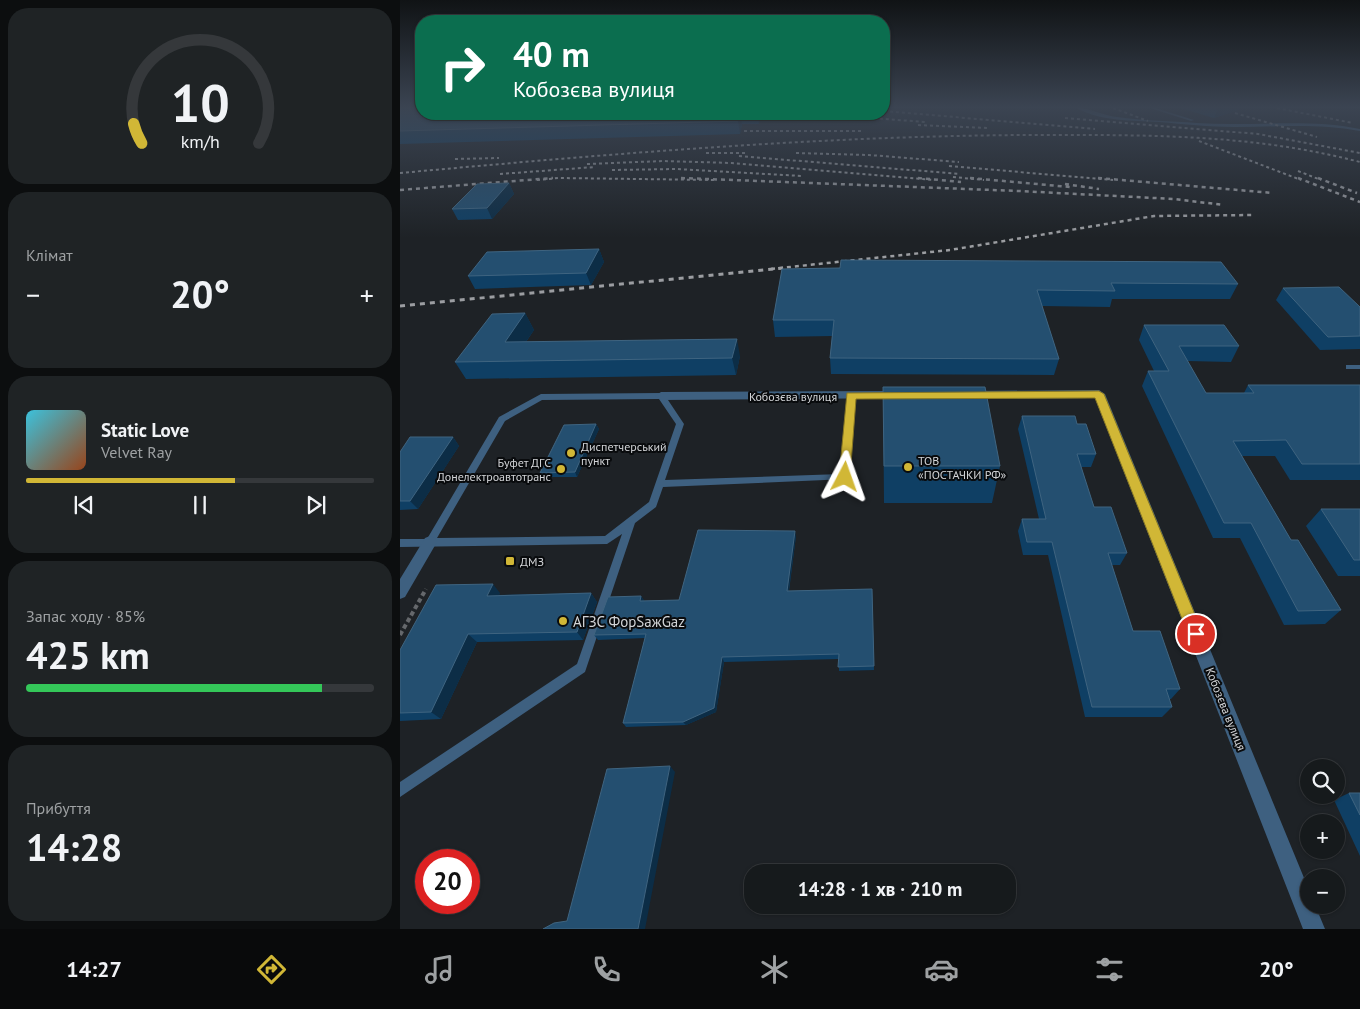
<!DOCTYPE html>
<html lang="uk">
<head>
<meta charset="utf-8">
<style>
  :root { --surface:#161a1c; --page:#1f2325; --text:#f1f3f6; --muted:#9ea1a3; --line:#35383b; --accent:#d1b736 }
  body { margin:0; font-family:"PT Sans",sans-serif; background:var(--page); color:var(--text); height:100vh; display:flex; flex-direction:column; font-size:19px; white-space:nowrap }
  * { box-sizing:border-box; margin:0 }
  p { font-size:16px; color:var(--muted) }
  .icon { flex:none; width:28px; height:28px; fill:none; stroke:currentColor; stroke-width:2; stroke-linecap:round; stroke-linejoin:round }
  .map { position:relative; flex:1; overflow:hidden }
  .details { display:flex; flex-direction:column; gap:8px; padding:8px; background:#0c0e0f; width:400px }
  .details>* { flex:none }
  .top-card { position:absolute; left:15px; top:15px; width:475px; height:105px; border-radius:20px; box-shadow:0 1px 4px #0004,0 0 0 1px var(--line); background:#0b6e4f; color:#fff; overflow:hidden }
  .tools { position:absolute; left:900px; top:759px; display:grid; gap:10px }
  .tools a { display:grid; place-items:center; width:45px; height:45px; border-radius:50%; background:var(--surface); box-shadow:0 1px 4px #0004,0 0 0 1px var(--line); font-size:25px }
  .speed { position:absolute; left:15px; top:849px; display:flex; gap:10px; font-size:25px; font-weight:700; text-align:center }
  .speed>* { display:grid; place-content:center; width:65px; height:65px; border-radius:50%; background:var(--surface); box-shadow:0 1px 4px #0004,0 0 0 1px var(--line); line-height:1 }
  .speed .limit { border:8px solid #d22; background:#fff; color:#111 }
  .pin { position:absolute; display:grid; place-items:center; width:42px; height:42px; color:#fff; margin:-21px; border:2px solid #fff; border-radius:50%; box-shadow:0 1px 5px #0007 }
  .me { position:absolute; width:55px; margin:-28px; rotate:4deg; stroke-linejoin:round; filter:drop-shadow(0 0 4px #0008) }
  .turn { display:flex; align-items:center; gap:18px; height:105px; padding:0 15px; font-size:22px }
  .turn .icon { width:65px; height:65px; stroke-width:2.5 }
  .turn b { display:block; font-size:35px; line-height:42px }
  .big { font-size:38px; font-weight:800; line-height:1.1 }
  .details .card { flex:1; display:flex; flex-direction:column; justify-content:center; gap:8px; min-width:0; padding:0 18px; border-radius:20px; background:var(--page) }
  .details .dial { align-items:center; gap:0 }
  .dial svg { height:130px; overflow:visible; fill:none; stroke:var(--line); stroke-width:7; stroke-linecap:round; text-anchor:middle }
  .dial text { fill:var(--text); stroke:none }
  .song { display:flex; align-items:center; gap:15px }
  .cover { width:60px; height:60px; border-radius:8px; background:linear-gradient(135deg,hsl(190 70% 55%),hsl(20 70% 35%)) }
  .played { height:5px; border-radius:2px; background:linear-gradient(90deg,var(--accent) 60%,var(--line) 60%) }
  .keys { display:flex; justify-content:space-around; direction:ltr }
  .heat { display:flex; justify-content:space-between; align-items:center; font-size:28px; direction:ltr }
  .charge { height:8px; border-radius:4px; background:linear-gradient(90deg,#34c759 85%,var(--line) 0) }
  .trip { position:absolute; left:344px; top:864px; width:272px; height:50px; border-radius:20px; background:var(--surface); box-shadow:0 1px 4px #0004,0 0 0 1px var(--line); font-weight:800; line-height:50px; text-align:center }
  .dock { display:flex; height:80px; justify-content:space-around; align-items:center; background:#090a0b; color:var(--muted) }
  .dock .icon { width:35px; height:35px }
  .dock .on { color:var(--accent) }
  .dock b { font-size:22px; color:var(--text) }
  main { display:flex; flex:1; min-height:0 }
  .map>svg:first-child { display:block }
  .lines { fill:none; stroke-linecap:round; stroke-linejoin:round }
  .path { stroke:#65686c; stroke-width:4; stroke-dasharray:4.5 3; stroke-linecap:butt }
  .lane { fill:#3e6080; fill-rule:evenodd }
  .street { fill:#3e6080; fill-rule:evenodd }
  .rail-far2 { stroke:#9b9da1; stroke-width:2; stroke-dasharray:3 3; stroke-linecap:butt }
  .rail-far1 { stroke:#9b9da1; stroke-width:2.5; stroke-dasharray:4 4; stroke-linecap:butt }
  .rail { stroke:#9b9da1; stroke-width:3; stroke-dasharray:5 5; stroke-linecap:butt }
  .wall { fill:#0f3f64 }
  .shaded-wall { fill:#0c2d46 }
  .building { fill:#244f70; stroke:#3f6480 }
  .route { fill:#d1b736; stroke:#887723 }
  .poi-dot { fill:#d1b736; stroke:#090b0d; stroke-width:2 }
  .labels { text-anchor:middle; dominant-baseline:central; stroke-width:4; stroke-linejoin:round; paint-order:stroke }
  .street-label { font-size:12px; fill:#d2d4d7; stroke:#090b0d }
  .poi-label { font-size:12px; fill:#d2d4d7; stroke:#090b0d; text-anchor:start }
  .near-poi-label { font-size:15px; fill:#d2d4d7; stroke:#090b0d; text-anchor:start }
</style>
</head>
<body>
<main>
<section class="details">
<div class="card dial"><svg viewBox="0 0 100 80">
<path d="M14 69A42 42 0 1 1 86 69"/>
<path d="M14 69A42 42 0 0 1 9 57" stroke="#d1b736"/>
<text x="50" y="56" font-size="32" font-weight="700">10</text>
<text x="50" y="72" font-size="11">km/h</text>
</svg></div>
<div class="card"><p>Клімат</p>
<div class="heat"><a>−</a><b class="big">20°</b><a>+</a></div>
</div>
<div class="card">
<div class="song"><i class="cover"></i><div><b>Static Love</b><p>Velvet Ray</p></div></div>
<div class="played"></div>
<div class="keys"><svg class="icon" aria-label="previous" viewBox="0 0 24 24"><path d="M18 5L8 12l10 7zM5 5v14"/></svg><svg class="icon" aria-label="pause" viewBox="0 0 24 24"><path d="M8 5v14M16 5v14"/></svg><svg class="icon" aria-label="next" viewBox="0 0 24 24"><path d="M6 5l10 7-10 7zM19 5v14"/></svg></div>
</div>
<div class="card"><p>Запас ходу · 85%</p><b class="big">425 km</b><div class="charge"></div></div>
<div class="card"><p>Прибуття</p><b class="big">14:28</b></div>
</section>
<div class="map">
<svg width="960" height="929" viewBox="0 0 960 929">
  <rect width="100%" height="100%" fill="#1e2226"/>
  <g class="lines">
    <!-- path -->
    <path class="path" d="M0 635 26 589"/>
    <!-- lane -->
    <path class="lane" d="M677 108C686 107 706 116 717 117 744 121 771 121 797 123 851 127 906 118 960 129V131C918 123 877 127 835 127 809 127 784 124 759 122 732 120 701 122 677 108Z
      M750 108H755L794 120 791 121Z
      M946 365H960V369H946Z
      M451 392 455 395 449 477 448 479 263 487 256 507 235 523 185 672 0 797V782L177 664 222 534 207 544 0 547V539H27L99 417 141 394 261 393 264 394 284 424 265 480 441 474 447 395ZM259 399 276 424 249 502 205 536 37 538 105 421 142 400Z"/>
    <!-- street -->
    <path class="street" d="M699 390 705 394 909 890V905H915L925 929H903L695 398 569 399 563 395 569 391Z
      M499 391 503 392 505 395 503 398 261 400 255 396 261 392Z
      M30 536 35 538 37 542 5 597 0 599V579L25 538Z"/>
    <!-- rail-far2 -->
    <path class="rail-far2" d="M713 108 748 121
      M877 108 953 123
      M484 111 695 129
      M835 113 917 137
      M420 114 525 122
      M665 118 858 134 960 153
      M518 125 588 128
      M344 131H464
      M799 141 901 180
      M306 153H346
      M396 153 469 155 559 162
      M339 156 560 174
      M55 159 99 158
      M187 164 263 161 332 163 533 180
      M549 166 713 180
      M212 170 276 169 402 176
      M898 171 921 180
      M0 173C209 154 418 136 628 135 741 135 849 133 960 162
      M100 174 195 167
      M553 177 584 180
      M137 180 159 178 315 180"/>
    <!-- rail-far1 -->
    <path class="rail-far1" d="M281 178 619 191 774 199 824 205
      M518 178 561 182
      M570 178 670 187
      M698 178 873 193
      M898 178 960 202
      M918 178 957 193
      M665 184 699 189
      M0 190 153 178
      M371 269 550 250 754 216 852 215"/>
    <!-- rail -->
    <path class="rail" d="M0 306 384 268"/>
  </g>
  <!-- wall -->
  <path class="wall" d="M0 108 21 114H360L359 124H342L340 134 0 144Z
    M780 108H843L814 118Z
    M109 183 114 194 92 219 58 220 52 209Z
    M199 249 204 262 191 285 75 289 68 276Z
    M382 269 838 284 830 299H712L710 307 642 306 659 359 654 375 431 374 430 358 432 336 375 337 373 320Z
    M883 288 960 307V349L920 350 876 300Z
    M125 313 134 330 126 342 340 356 336 375 66 379 55 362Z
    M744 325 839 346 831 362 787 361 806 393H844L848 385H960V480H890L875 456H842L891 540 941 610 925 624 884 625 840 538H813L742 386 748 371H754L739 340Z
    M483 387 600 466 592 503H484Z
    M622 416 696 454 691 467H681L694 507 727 553 720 565H712L733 631 780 689 771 699H769L772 707 762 717H685L648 555H623L618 531 622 519H639L618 429Z
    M196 424 199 429 177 477H143L140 473Z
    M53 437 59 446 18 509 0 510V452Z
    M921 509H960V576H938L906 526Z
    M396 536 389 591 472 589 474 670 439 671V659L324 662 316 712 286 725 226 727 223 723 245 638 198 640 194 635 241 596 244 601 279 600Z
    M100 593 99 595 191 593 197 602 183 640 77 642 41 719 0 721V650Z
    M949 793H960V856L934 800Z"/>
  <!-- shaded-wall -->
  <path class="shaded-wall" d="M818 108H843L814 118Z
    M340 114H341L342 124 340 134 338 121Z
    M357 114H360L359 124Z
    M109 183 114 194 92 219 87 208Z
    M199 249 204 262 191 285 186 273Z
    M125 313 134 330 114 359 105 342Z
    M337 339 340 356 336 375 332 358Z
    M196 424 199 429 177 477 175 472Z
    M53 437 59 446 18 509 10 501Z
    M395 531 396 536 388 596 387 591Z
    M93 584 100 593 95 604 87 596Z
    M191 593 197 602 183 640 177 632Z
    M241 596 244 600 243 606 240 601Z
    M68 634 77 642 41 719 31 712Z
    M322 657 324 662 316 712 286 725 283 722Z
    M270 766 275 772 245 929H238Z"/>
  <!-- building -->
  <path class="building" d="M0 108H21V114H340L338 121 0 131Z
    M109 183 87 208 52 209 77 184Z
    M199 249 186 273 68 276 87 252Z
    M441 260 821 262 838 284 711 283 715 291 637 290 659 359 430 358 434 320H373L382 269 440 268Z
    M939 287 960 307V336L928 337 883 288Z
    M125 313 105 342 337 339 332 358 55 362 92 314Z
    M744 325H824L839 346H779L806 393H854L848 385H960V464H902L886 440 833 441 891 540H898L941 610 898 611 851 523H824L748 371H769Z
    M483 387H585L600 466H484Z
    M622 416H675L677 424H686L696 454H677L694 507H711L727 553H708L733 631H760L780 689H766L772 707H692L652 542H627L622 519H646Z
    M196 424 175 472 140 473 164 425Z
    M10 437H53L10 501H0V452Z
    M921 509H960V560H954Z
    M298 530 395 531 387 591 472 589 474 666 438 667 439 654 322 657 314 708 283 722 223 723 246 634 194 635 208 597 241 596 240 601 279 600Z
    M93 584 87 596 191 593 177 632 68 634 31 712 0 713V650L36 585Z
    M270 766 238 929H143L154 923 167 921 207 769Z
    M949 793H960V815Z"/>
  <!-- sky -->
  <linearGradient id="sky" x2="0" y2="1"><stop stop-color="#101315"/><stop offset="0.45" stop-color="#3b4452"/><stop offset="1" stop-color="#3b4452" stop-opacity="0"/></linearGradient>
  <rect width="960" height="238" fill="url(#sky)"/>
  <!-- route -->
  <path class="route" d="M699 391 704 394 803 634 801 639 796 641 790 639 788 634 695 398 456 399 450 477 445 482 439 477 447 393Z"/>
  <!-- markers -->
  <g class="poi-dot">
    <circle cx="171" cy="453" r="5"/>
    <circle cx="508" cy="467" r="5"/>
    <circle cx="161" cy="469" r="5"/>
    <rect x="105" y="556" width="10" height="10" rx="2.5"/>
    <circle cx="163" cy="621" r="5"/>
  </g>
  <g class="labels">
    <!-- street labels -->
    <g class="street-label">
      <text x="393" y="396">Кобозєва вулиця</text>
      <text transform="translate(826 709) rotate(68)">Кобозєва вулиця</text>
    </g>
    <!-- poi labels -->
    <g class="poi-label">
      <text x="181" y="446">Диспетчерський<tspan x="181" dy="14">пункт</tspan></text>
      <text x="518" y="460">ТОВ<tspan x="518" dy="14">«ПОСТАЧКИ РФ»</tspan></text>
      <text x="151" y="462" text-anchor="end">Буфет ДГС<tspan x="151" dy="14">Донелектроавтотранс</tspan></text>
      <text x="120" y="561">ДМЗ</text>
    </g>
    <!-- near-poi labels -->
    <g class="near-poi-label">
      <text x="173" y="621">АГЗС ФорSажGaz</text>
    </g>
  </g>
</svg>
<div class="tools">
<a><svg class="icon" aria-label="search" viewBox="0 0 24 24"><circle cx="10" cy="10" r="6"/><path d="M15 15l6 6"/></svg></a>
<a>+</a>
<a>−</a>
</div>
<div class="speed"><div class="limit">20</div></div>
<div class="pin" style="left:796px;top:634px;background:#d93025"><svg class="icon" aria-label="arrive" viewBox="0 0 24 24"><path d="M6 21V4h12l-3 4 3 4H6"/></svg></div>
<svg class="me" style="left:445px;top:477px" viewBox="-20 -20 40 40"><path d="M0-17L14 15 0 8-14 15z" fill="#d1b736" stroke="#fff" stroke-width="4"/></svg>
<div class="trip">14:28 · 1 хв · 210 m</div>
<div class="top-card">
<div class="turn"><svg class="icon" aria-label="right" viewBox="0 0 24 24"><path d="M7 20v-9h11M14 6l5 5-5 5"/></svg><div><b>40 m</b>Кобозєва вулиця</div></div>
</div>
</div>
</main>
<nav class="dock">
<b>14:27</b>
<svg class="icon on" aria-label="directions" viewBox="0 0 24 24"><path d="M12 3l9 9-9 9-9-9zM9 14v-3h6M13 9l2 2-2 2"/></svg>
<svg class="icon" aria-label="music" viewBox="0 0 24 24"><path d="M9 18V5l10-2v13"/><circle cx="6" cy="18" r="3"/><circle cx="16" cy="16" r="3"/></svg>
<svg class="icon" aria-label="phone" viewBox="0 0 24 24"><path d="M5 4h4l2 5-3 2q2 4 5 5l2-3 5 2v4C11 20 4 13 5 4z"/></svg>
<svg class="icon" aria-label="climate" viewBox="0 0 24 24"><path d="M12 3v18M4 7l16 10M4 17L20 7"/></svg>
<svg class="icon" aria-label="car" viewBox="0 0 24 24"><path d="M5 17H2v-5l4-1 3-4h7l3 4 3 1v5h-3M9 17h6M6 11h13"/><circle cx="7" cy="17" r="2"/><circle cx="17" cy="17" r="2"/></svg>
<svg class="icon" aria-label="filters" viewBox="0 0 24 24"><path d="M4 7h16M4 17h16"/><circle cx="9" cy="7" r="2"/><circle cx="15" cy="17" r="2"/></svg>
<b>20°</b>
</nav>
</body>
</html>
